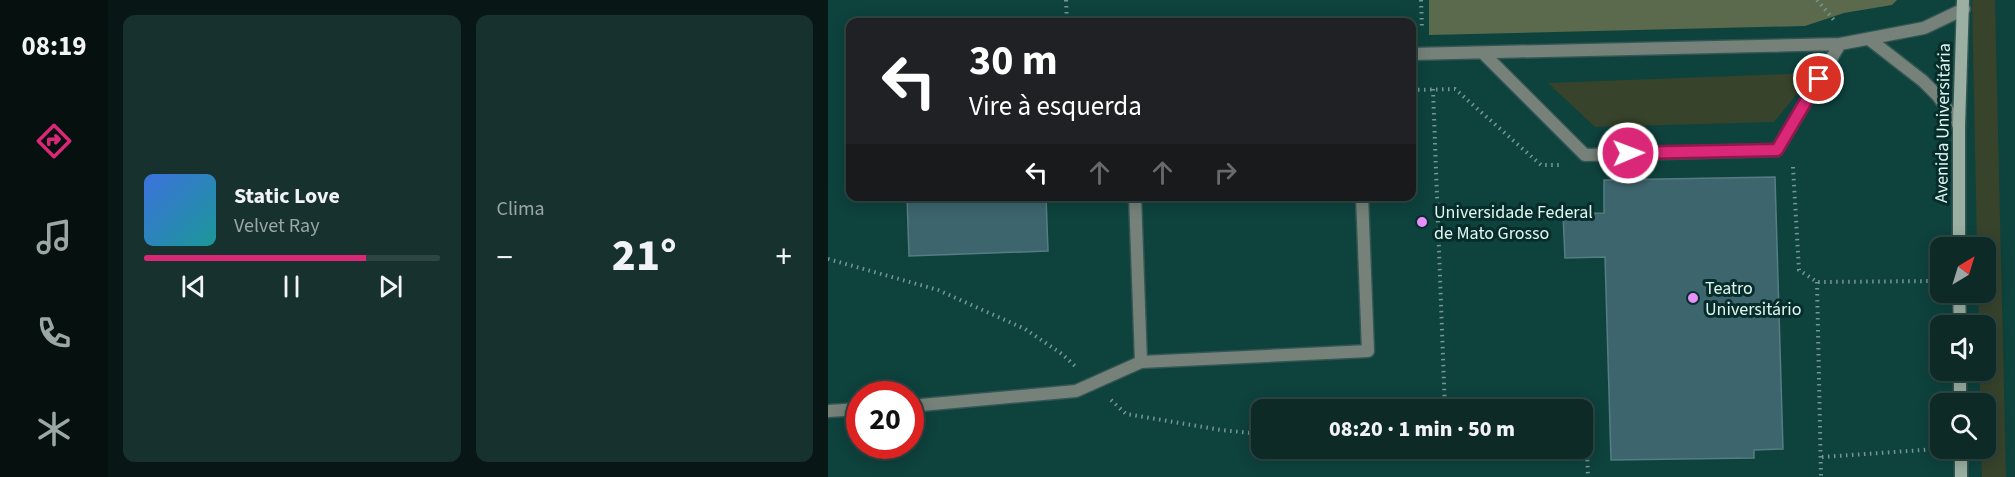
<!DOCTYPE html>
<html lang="pt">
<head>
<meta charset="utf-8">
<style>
  :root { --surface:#0e2a26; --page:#17322e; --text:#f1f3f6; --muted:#9ba7a7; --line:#2e4643; --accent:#db2777 }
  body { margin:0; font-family:"Source Sans 3",sans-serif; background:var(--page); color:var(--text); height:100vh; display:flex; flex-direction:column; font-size:22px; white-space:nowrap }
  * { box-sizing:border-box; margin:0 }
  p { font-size:20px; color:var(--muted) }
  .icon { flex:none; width:33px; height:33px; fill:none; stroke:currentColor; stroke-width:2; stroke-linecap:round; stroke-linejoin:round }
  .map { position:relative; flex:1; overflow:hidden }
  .sheet { display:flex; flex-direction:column; gap:15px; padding:15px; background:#081715; width:720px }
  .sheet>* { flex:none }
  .guide { position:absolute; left:18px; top:18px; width:570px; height:183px; border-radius:12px; box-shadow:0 3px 15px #0003,0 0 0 2px var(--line); background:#202124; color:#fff; overflow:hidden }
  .needle { width:39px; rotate:38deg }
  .controls { position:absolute; left:1102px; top:237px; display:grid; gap:12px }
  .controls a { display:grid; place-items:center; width:66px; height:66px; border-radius:12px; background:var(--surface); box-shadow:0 3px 15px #0003,0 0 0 2px var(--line); font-size:30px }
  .speed { position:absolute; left:18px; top:381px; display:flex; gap:12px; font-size:30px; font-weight:700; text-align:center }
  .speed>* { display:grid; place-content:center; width:78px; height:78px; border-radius:50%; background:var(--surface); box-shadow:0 3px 15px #0003,0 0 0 2px var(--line); line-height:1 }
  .speed .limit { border:9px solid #d22; background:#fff; color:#111 }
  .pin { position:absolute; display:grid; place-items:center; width:51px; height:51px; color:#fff; margin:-26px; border:3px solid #fff; border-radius:50%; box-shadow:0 2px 6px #0007 }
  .me { position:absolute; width:66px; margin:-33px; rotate:89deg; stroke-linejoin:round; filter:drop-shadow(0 0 4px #0008) }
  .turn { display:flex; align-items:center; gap:21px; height:126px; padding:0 24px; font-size:27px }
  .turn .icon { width:78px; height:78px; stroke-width:2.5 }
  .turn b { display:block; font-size:42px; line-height:51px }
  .lanes { display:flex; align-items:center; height:57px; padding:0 24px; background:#0003; justify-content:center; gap:30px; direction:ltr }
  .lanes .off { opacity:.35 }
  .big { font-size:45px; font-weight:800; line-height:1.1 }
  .sheet .card { flex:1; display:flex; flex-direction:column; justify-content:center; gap:9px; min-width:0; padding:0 21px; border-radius:12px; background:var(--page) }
  .song { display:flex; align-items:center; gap:18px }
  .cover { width:72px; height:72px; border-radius:9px; background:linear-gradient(135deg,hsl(220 70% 55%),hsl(180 70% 35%)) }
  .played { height:6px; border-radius:3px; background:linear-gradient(90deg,var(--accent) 75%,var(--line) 75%) }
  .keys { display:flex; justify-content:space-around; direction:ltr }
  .heat { display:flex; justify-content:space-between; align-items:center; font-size:33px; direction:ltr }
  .sheet .tiles { flex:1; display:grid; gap:15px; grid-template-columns:repeat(2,1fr) }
  .trip { position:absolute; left:423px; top:399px; width:342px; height:60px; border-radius:12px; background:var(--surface); box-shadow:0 3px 15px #0003,0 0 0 2px var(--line); font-weight:800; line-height:60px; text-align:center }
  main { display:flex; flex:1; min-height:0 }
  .tabs { display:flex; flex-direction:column; width:108px; justify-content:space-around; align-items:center; background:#06110f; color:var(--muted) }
  .tabs .icon { width:42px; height:42px }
  .tabs .on { color:var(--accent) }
  .tabs b { font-size:27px; color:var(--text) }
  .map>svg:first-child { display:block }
  .built { fill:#0e423d; fill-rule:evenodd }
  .green { fill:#37432b }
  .forest { fill:#5b694d }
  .building { fill:#3d656d; stroke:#577c83; stroke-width:1.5 }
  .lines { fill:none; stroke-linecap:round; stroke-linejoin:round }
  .lane-casing { stroke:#335652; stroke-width:15 }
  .secondary-casing { stroke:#335652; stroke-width:15 }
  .path { stroke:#789691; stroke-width:4; stroke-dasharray:1.5 4.5; stroke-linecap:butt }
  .lane { stroke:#758179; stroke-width:12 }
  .secondary { stroke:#9bafa2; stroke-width:12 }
  .route-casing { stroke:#8e194d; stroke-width:15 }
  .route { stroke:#db2777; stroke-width:10 }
  .poi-dot { fill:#e88eff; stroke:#062d29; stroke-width:2 }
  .labels { text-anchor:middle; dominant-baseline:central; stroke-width:6; stroke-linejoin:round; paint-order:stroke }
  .street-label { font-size:18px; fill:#e1f6f2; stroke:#062d29 }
  .poi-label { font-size:18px; fill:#e1f6f2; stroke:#062d29; text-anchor:start }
</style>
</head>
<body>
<main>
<nav class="tabs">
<b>08:19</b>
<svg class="icon on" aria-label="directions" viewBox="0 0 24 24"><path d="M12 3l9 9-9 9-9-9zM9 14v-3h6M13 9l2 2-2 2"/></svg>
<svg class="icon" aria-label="music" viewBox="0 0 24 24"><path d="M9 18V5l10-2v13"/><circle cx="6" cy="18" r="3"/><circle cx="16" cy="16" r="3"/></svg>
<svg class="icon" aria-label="phone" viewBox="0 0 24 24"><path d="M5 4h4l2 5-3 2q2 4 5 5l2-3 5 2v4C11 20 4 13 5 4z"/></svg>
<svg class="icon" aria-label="climate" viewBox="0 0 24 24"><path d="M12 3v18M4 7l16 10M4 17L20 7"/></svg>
</nav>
<section class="sheet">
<div class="tiles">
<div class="card">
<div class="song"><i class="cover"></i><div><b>Static Love</b><p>Velvet Ray</p></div></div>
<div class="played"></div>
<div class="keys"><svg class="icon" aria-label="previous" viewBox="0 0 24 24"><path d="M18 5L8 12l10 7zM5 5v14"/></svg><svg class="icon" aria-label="pause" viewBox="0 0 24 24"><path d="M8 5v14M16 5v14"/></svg><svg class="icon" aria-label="next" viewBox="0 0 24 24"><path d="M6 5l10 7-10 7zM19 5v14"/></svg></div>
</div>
<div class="card"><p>Clima</p>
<div class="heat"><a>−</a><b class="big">21°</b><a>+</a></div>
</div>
</div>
</section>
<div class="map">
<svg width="1187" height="477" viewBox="0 0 1187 477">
  <rect width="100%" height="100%" fill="#123833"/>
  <!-- built -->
  <path class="built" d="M0 0H1187V477H0ZM22 22H584V196H22ZM1113 248H1158V292H1113ZM1113 326H1158V370H1113ZM32 394H82V446H32ZM1113 404H1158V448H1113ZM434 410H754V448H434Z"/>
  <!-- green -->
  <path class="green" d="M1144 0H1167L1178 477H1154L1153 449 1158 448V404L1152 403V371L1158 370V326L1151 325 1150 293 1158 292V248L1149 247Z
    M986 73 946 122 767 127 720 83Z"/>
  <!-- forest -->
  <path class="forest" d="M601 0H1069L1064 5 1016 13 977 26 601 35Z"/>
  <!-- building -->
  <path class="building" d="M947 177 955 449 926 450V458L783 460 777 257 737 258 735 214 776 213V180Z
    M79 196H218L220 251 81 256Z"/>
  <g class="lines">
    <defs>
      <path id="lane" d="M1041 39 1095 81 1110 96 1131 126
        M655 53 757 155 949 150 1012 44
        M584 54 1012 44 1096 28 1136 9
        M307 196 313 362
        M82 406 248 391 313 362 540 351 534 196
        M0 411 32 409"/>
      <path id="secondary" d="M1131 248V126L1135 0
        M1131 292 1132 326
        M1132 370V404
        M1133 448V477"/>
    </defs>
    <!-- lane casing -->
    <use href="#lane" class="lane-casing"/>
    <!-- secondary casing -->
    <use href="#secondary" class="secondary-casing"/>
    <!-- path -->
    <path class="path" d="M238 0 239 22
      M593 0 594 29
      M989 0 1006 20
      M605 89 617 410
      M584 90 627 89 713 165H732
      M965 167 971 270 989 282 1109 281
      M0 259 110 290 197 329 234 354 247 366
      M989 282 993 477
      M283 400 298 414 393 430 434 434
      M570 448 619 454
      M619 448V454L759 450 760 477
      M994 457 1109 449"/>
    <!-- lane -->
    <use href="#lane" class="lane"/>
    <!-- secondary -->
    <use href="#secondary" class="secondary"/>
  </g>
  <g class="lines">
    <defs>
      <path id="route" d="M800 153 949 150 991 79"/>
    </defs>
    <!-- route casing -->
    <use href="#route" class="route-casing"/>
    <!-- route -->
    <use href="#route" class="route"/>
  </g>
  <!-- markers -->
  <g class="poi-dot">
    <circle cx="594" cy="222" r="6"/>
    <circle cx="865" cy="298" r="6"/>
  </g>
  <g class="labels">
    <!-- street labels -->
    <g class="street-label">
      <text transform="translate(1115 123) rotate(-89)">Avenida Universitária</text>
    </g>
    <!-- poi labels -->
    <g class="poi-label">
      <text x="606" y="212">Universidade Federal<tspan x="606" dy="21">de Mato Grosso</tspan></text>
      <text x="877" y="288">Teatro<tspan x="877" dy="21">Universitário</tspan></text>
    </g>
  </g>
</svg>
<div class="controls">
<a><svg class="needle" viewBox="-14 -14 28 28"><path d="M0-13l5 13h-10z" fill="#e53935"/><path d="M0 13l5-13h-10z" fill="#9ba7a7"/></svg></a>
<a><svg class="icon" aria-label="sound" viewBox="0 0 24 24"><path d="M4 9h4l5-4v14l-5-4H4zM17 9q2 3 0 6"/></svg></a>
<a><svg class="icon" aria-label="search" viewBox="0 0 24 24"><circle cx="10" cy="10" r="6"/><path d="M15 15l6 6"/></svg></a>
</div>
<div class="speed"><div class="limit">20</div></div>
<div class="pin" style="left:991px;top:79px;background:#d93025"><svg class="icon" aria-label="arrive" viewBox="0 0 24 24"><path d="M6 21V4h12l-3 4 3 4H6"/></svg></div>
<svg class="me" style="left:800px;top:153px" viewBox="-20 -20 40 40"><circle r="17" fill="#db2777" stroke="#fff" stroke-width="3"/><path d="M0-11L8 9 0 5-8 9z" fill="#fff"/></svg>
<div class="trip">08:20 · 1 min · 50 m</div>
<div class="guide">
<div class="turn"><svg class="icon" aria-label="left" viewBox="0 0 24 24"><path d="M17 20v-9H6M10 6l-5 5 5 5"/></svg><div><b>30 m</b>Vire à esquerda</div></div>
<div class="lanes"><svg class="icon" aria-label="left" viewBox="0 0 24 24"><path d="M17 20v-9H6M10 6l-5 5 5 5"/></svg><svg class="icon off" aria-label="ahead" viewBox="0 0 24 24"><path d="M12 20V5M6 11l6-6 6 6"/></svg><svg class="icon off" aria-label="ahead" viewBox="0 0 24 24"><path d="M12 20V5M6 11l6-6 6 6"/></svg><svg class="icon off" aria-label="right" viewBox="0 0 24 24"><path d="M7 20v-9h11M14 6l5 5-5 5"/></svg></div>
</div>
</div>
</main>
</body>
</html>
